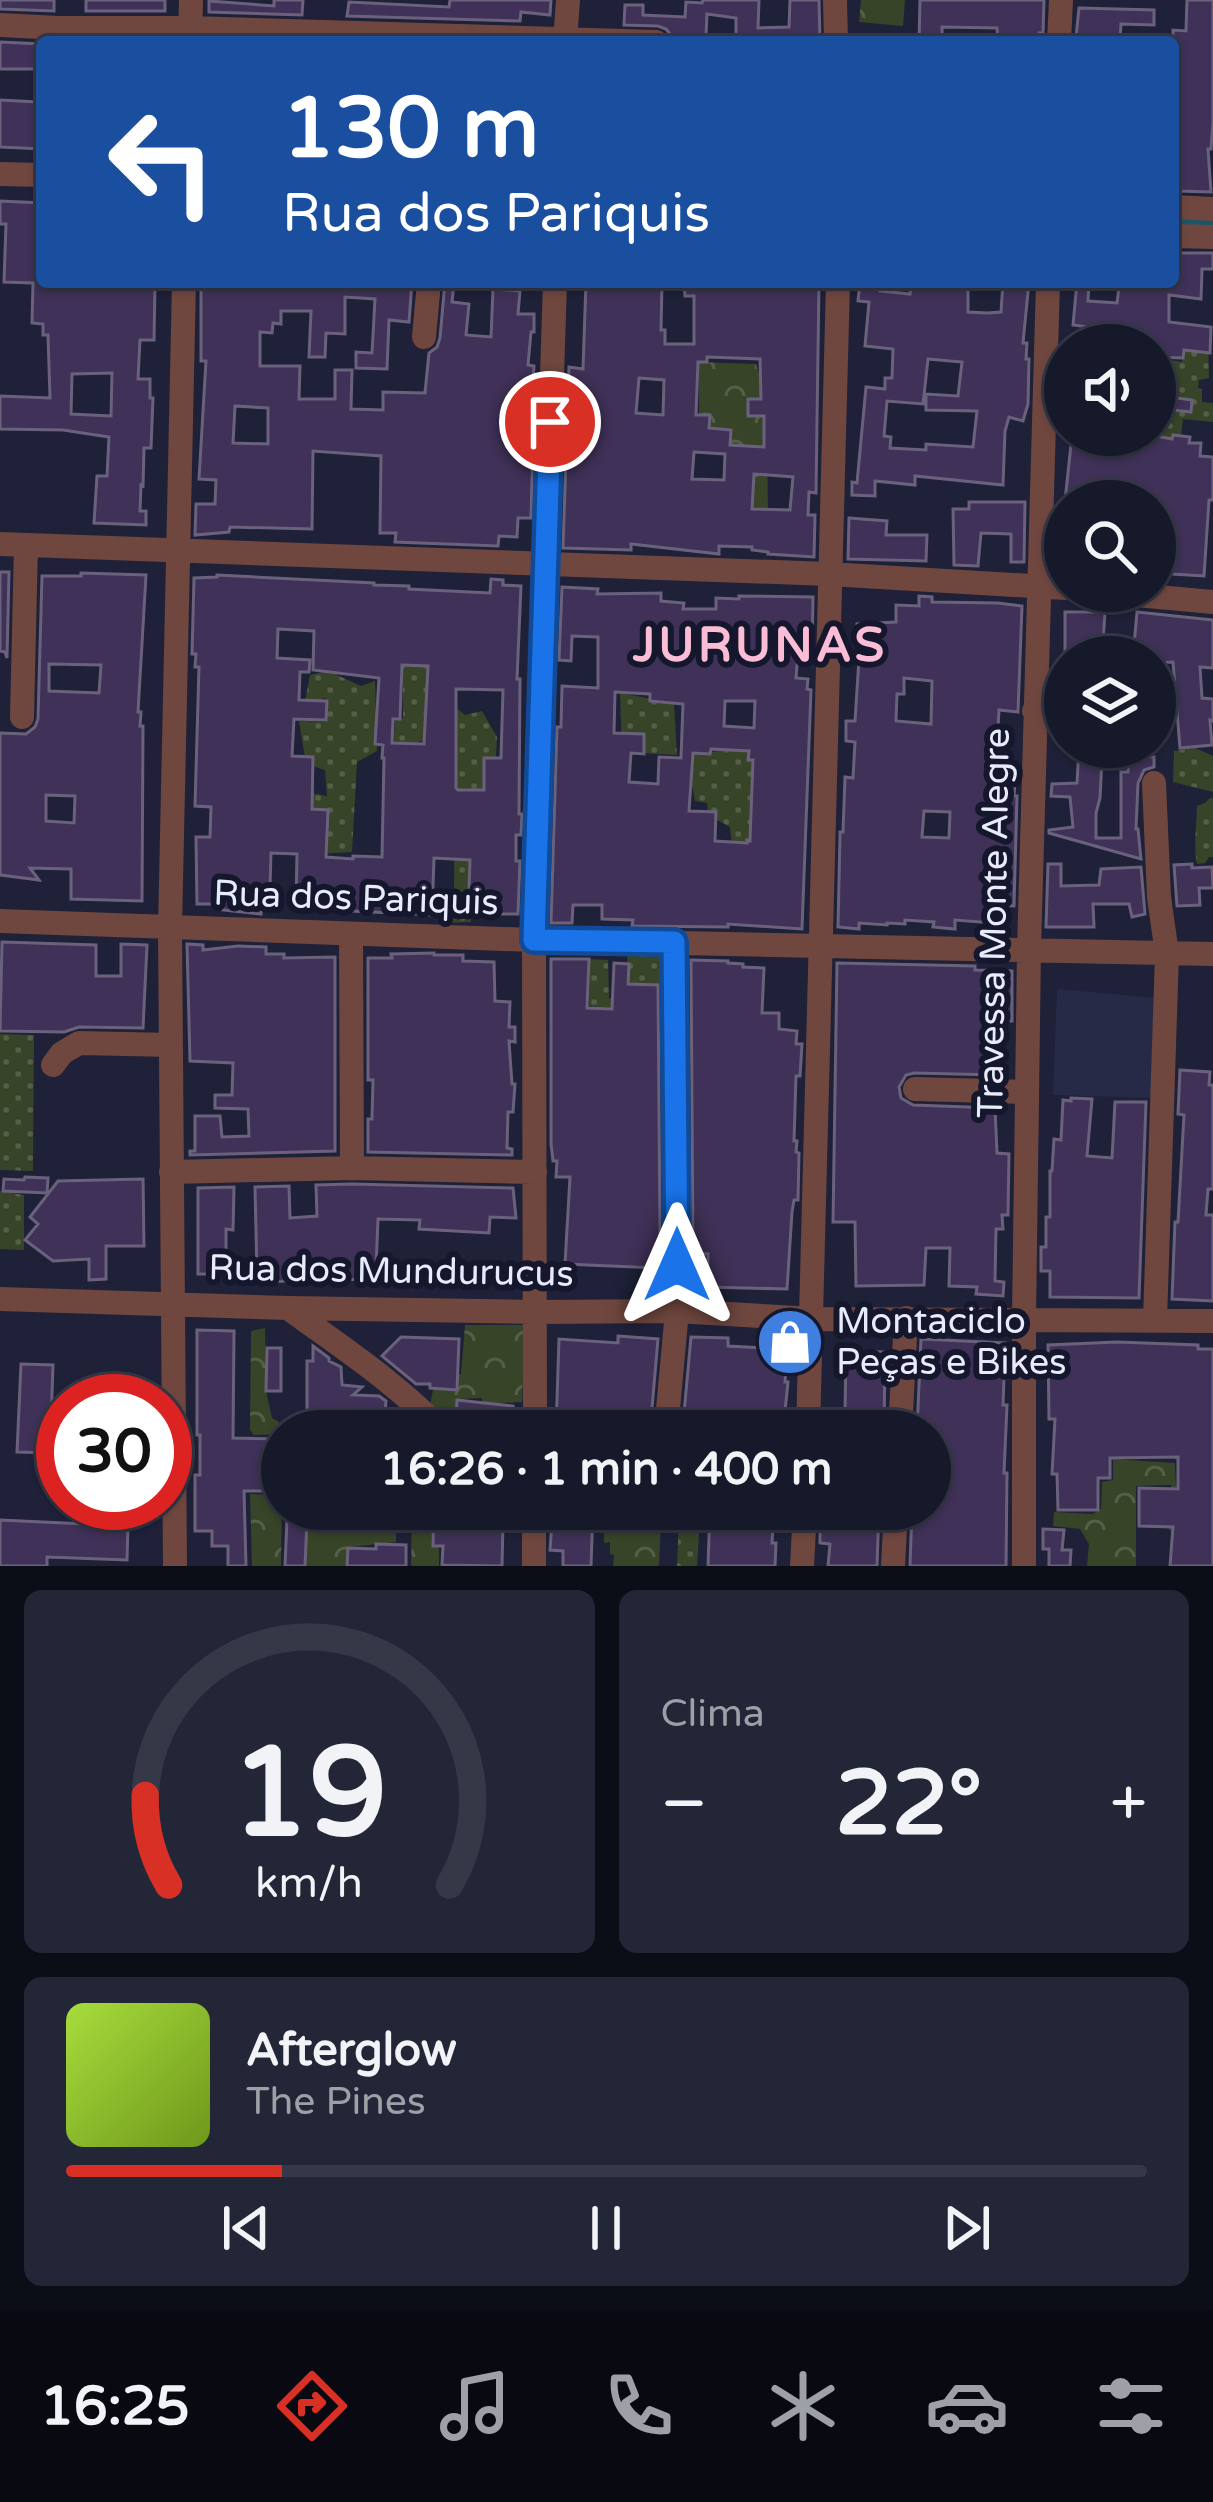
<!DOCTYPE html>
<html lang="pt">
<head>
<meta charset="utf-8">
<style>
  :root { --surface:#16192a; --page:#232636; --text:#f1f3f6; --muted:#9ea0a8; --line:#353847; --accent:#d93025 }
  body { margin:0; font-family:"Varela Round",sans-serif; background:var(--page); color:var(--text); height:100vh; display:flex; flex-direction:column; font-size:45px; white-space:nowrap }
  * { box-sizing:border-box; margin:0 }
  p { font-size:39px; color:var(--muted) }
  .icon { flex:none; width:66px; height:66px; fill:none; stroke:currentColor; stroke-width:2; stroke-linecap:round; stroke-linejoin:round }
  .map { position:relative; height:1566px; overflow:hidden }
  .side { display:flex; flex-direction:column; gap:24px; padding:24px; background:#0c0e17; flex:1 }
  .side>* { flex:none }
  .top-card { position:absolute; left:36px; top:36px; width:1143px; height:252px; border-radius:12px; box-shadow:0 3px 9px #0004,0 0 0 3px var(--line); background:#1a4fa0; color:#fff; overflow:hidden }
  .buttons { position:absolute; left:1044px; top:324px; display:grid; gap:24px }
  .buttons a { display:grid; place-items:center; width:132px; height:132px; border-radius:50%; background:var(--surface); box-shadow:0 3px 9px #0004,0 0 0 3px var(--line); font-size:60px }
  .speed { position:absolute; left:36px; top:1374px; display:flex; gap:24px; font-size:60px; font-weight:700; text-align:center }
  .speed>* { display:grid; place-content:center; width:156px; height:156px; border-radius:50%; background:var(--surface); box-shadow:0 3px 9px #0004,0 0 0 3px var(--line); line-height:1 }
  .speed .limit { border:18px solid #d22; background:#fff; color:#111 }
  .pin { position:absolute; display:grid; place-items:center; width:102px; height:102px; color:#fff; margin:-51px; border:6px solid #fff; border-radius:50%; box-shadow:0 3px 12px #0007 }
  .me { position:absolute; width:132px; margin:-66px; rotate:0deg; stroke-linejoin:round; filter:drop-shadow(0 0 9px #0008) }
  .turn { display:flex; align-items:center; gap:42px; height:252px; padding:0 48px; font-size:54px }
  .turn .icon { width:156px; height:156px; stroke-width:2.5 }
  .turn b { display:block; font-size:84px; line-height:102px }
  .big { font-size:90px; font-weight:700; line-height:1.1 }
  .side .card { flex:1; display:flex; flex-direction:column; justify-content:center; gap:18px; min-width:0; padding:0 42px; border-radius:18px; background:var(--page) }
  .side .dial { align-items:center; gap:0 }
  .dial svg { height:312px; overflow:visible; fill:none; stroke:var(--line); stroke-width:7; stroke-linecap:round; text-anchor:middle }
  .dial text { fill:var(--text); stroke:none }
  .song { display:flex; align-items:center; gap:36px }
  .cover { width:144px; height:144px; border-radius:18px; background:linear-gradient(135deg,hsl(80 70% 55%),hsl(80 70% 35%)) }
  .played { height:12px; border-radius:6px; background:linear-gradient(90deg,var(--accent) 20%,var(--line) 20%) }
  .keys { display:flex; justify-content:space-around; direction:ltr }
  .heat { display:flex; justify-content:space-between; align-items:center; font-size:66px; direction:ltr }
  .side .tiles { flex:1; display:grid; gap:24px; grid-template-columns:1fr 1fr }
  .card:last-child { grid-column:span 2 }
  .trip { position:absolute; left:261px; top:1410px; width:690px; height:120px; border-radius:60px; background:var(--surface); box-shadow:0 3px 9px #0004,0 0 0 3px var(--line); font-weight:700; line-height:120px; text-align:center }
  .menu { display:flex; height:192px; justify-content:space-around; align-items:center; background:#090a11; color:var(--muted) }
  .menu .icon { width:84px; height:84px }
  .menu .current { color:var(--accent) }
  .menu b { font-size:54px; color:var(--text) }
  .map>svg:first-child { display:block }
  .built { fill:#262a46 }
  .green { fill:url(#green-dots) }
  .forest { fill:url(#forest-crowns) }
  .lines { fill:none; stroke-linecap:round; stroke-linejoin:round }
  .canal { stroke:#195766; stroke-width:16 }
  .building { fill:#3f3157; stroke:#6a627c; stroke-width:3; fill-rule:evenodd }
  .minor { stroke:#6f473f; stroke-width:24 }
  .route-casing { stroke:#114b97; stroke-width:30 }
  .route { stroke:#1a73e8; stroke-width:21 }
  .labels { text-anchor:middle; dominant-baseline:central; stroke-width:12; stroke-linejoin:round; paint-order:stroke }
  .street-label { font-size:36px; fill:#e8ebfb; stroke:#15182d }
  .poi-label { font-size:36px; fill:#e8ebfb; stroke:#15182d; text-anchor:start }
  .district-label { font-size:48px; font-weight:bold; letter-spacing:3px; fill:#fbbcd5; stroke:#15182d }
</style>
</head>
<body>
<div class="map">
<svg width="1213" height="1566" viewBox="0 0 1213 1566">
  <defs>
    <pattern id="green-dots" width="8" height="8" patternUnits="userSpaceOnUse" patternTransform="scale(3)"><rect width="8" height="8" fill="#374427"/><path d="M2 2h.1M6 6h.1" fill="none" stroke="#545f47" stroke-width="1.8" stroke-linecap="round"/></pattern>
    <pattern id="forest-crowns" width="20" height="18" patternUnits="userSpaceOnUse" patternTransform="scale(3)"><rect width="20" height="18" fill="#374427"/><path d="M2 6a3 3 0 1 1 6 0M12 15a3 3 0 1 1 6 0" fill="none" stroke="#545f47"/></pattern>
  </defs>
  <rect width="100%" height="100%" fill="#1e2138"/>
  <!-- built -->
  <path class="built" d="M1057 989 1159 998 1154 1098 1053 1095Z"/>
  <!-- green -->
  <path class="green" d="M1208 341 1209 378 1199 380 1198 388 1202 389V402L1213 403V422L1183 419 1181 436H1173L1171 448 1163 438 1153 435 1155 409 1183 411 1185 400 1162 394 1163 383 1155 381V358L1173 344 1171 360 1182 362 1184 351 1199 352Z
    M403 665H434L427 740 393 747 395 721 403 718Z
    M328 671 361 686 375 681 377 751 357 762 352 852 316 854 326 810 314 809 316 833 299 830 311 793 327 796 325 770 306 764 299 721 326 722V698L305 702 310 675Z
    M620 693 674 703 677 755 622 752Z
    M455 707 465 715 482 711 497 737 496 756 485 766 486 823 471 830V922L443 923V909L454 905Z
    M725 735 747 750 760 770 751 784 764 785 762 842 743 841 745 866 732 846 730 827 708 815 707 803 695 801 687 755 719 751Z
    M1195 748 1213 756V792L1173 782 1174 751Z
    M1211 797 1213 799V857H1209L1205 863 1197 864C1193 845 1197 825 1197 806L1205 803Z
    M627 953 664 955 666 985H652L651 1010 589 1006 590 959 608 960 609 998H629Z
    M0 1034 34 1035 33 1171 0 1170Z
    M0 1191 24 1195V1250L0 1249Z
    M679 1516 700 1519 697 1566H677Z"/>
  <!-- forest -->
  <path class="forest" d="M861 0H905L903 26 859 22Z
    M699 362 756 364 767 399 768 522 752 520 755 447 730 444 731 431 709 439V416L699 415Z
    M465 1325H525L522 1402 482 1404V1398L458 1399 456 1421 444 1420 430 1405 433 1390H446L451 1375 461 1374Z
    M265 1328 266 1391 272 1418 279 1422 281 1434 254 1435 250 1430 251 1331Z
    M1113 1459 1175 1463 1178 1532 1169 1530 1171 1485 1136 1486V1566H1087L1089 1544 1080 1529 1053 1526 1054 1512 1093 1514 1101 1509 1102 1482 1113 1480Z
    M250 1494 282 1495 281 1566H252Z
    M306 1509 334 1513 396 1512V1542L350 1547V1566H305Z
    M412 1509H439V1566H411Z
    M629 1514 679 1516 677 1523 661 1522 659 1566H613L614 1555 610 1554V1542L604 1543V1532H630Z"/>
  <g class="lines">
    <!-- canal -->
    <path class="canal" d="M1173 223 1213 224"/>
  </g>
  <!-- building -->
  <path class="building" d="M0 0H54V11L0 9Z
    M86 0H165V11H86Z
    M274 0H303L302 15 209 12V1L274 6Z
    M450 0H551L550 15 521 12 520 21 347 16 349 2 449 7Z
    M703 0H759L758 28 789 27 790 0H819L820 42H785V39H752V35H736V18L707 14 706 35H671L666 29 658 26 624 25 625 5H643V15L685 17 686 2 702 3Z
    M920 0H1044L1043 33H1039V42H998L997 28 942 27V42H919Z
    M1187 0H1213V121L1211 149H1208L1211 192 1177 191V172H1174L1173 30 1186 31Z
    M1079 8 1154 10V25L1121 24 1120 39 1076 37Z
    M0 42 42 44V69H0Z
    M0 100 37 102 36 125H42V149L0 147Z
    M0 201 42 203V282H155L154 340H140L138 379H150V398H153L151 448H144L143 486 141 485 140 511H146V525L94 523 97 476H107L109 437 63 430 0 429V396L50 398 48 335H43V324L32 323 33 283 4 282 6 224H0ZM112 373 111 416 71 414 72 374Z
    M1175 253H1213V269H1202L1201 299 1169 295V322L1211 327 1210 353 1184 350 1183 358 1155 357V345H1114L1115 339 1089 338V327L1073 325 1077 282H1089L1088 301 1117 303 1119 287 1128 288V282H1174Z
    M201 282 264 285V282H412L409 322 389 320 387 369 356 368V352L372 353 375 299 345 297V334L326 333 325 357H309L311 311H281V324L273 323 272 333 260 332V366H300L299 399H335V370H352L351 409 383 410V392L425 393 429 353 437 347 440 338 445 282 454 283 452 302 469 304 466 335 491 337 493 289 520 291 518 314H534V332H531L528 365 534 366 531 414 522 413 520 443 533 444 531 518H518L517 537 499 536 498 546 395 542 396 533H380L381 456 313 451 312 529 230 527 229 532 195 535 196 504H215L216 480 199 479 206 361H201ZM235 406 268 408V444L233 443Z
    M586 282H662L661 330H665V344H694V296H685L684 282H819L816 493 809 492 808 515H815L814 557 768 554V552L752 550V547L719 546V554L631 544V550L563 548 569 367 583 369ZM707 357 760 359 761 399H748V416H764V447L730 445 731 430 709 428 710 415H696L698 362H707ZM639 378 664 380 663 415 636 413ZM694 452 725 454 724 480 692 479ZM754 474 793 477 790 510 752 509Z
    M860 282H881L880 291 910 294 911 286 921 288V282H968V312L987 313 1001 312 1003 282H1029L1023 343H1027L1026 359H1029L1028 404 1023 421 1009 417 1005 431 1003 485 915 476V485L875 481V496L852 495V482L857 483 866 387 885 389V378H892L893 349 865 346 869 302 858 301ZM928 359 962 362 958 396 926 394V410L977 411 973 447 926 444V450L890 448 891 437 884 436 887 401 923 404Z
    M1155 395 1192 400 1191 412 1155 408Z
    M1072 435H1151L1172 439 1173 435 1190 437 1189 443H1201L1200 456 1213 457V500H1209L1204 576 1155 573 1157 501H1065Z
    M969 502H1025L1024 562H1011V534L981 533 978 566 954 565 953 509H969Z
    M849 518 887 521 886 535H927L926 561 848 559Z
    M0 572H9L7 658 5 652 0 651Z
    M81 573 146 575 138 712H141L140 726H143L142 901 71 899V869L30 868 39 880 0 875V733L26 734 35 727 38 719 42 576H81ZM49 664 101 665 99 693 49 691ZM46 795 75 796 74 823 46 821Z
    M217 575 374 583V585L409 586V589L490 593 491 579 503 580V585L521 586 517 679H520L519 814H522L521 835H516V861H520L518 914H496V907H481V890H469L470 860 434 858 432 915 332 910V904L296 903 297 854 271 853 270 887 262 886 261 914 223 910V904H197L196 837H210L211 807 195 806 199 667H195L196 654H192L194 578 217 577ZM278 629 314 631 313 670 379 678 375 744 383 745 382 758H384L382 857 353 856V859L326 857 328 810 312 809 313 757 292 756 294 719 326 720 327 701 299 700 300 672H309L310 660 277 658ZM402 665 428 666 424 744 392 743 393 719H400ZM456 689 503 690 501 758H484V790H458L456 788Z
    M562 587 598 589 597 594 661 593V601L684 603 683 609H716V598L739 599V596L813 597 812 654 798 653 796 678 808 679 807 689 811 690 802 929 728 924V927L632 926 633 920 602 919V905H573L572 923H551L557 727H561L562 686 598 688V637L572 636 571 661 559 660ZM615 692 650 694V701L683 704 681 758 659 757 658 784 629 782 631 753 644 754V734L614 733ZM725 701H755L754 728 724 726ZM711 749 749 751 748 760H753L750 841 747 840V843L715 841 716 812 689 811 693 753 710 754Z
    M919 596 932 597V602L998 603 1022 606 1018 712 999 710 996 764 1013 765 1012 782H1015L1014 796H1017L1014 906 994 905 993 923 955 920V929L933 927 934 922 905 920V924L887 923V925L859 923V929L838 927 840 835V832H843L845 777 853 778 855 742 846 741V721H855L860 643H856L857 624 896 622V605L919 606ZM904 678 932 681 931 724 896 721 897 694H904ZM924 811 950 812 949 838 922 837Z
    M1065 612H1105L1102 657H1065Z
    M1137 612 1213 620V668L1200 667 1202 698 1213 699V721L1210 720 1212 745 1180 748 1173 662 1155 663V657H1133Z
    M1079 747H1095L1094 757 1102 758 1100 798 1096 813V838H1121V772H1128L1129 755 1154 757V767L1144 770 1138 783 1136 829H1138L1141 859 1049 833V830L1073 827 1070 797 1051 796 1052 784 1077 783Z
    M1048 864H1061V886L1099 885 1101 869 1141 867 1145 914 1132 917 1129 904H1093L1094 927H1046Z
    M1192 864V868L1212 867 1213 888H1199L1200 905 1177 906 1174 865Z
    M2 942 96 945V976H121V944L147 945 143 1028 79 1027 64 1032 0 1031Z
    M187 944 203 945V950L238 946 266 947V954H284V958L335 957V1151L190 1155V1151H195V1116H220L222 1137 249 1136 248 1109 215 1108V1095H232L233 1063 190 1061Z
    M434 953V955H463V961L494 962 495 1001 510 1002 509 1027H515V1042L509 1041 512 1084H515L513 1112H508L507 1148 512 1149V1155L368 1152V1119H372L373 1080H368V958H392L391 954Z
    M551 959H589L587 1008 612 1009 614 963 629 964 628 984 658 985 660 1232 657 1268 565 1264 570 1177H556L557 1161H553L551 1144Z
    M691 960 728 961V963L743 964V967L764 968 762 1013H779V1029L797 1031 796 1044H802L800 1076H796L794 1141H797L796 1152 799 1153 798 1200H794L792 1212 787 1289 707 1287 708 1254 693 1253Z
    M837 963 975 966V970L1012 971V1021H998L997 1075 914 1073 906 1075 899 1087 901 1098 913 1105 995 1108 997 1153 1009 1154 1008 1215H1002L1003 1229H996L995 1281 1004 1282 1003 1296 976 1294 977 1287 949 1286 950 1248H926L924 1285 856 1286 855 1222H833Z
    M1180 1070 1210 1072 1209 1085H1213V1189H1208L1206 1215H1213V1301L1172 1299 1175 1222H1178L1184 1115 1178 1114Z
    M1071 1098 1092 1099 1087 1156 1112 1158 1115 1102H1146L1139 1298 1050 1297V1271H1041V1247H1046V1217H1050V1171H1052L1054 1139 1061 1140 1063 1100 1071 1101Z
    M25 1177 48 1178 47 1193 3 1191 4 1179 24 1180Z
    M143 1179 144 1246H106V1279L89 1280V1259L53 1261 25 1240 38 1224 30 1217 58 1181Z
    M352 1184 513 1188 516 1218 490 1217 489 1233 419 1229 420 1220 378 1219 376 1269 514 1266 513 1286 499 1285 487 1281 394 1285 342 1278 269 1282 268 1275H257L255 1187 289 1186 290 1218 317 1216 316 1185Z
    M234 1187 233 1230 226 1229V1274H198V1188Z
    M197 1330 234 1331 233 1438 282 1439V1491H244L246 1566H228V1546H212V1531H195V1475H200V1435H197Z
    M618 1336 658 1339 650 1431H556L559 1339 618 1343Z
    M401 1337 459 1339 457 1390 430 1388V1384H416L382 1356Z
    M691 1337 728 1338V1346L764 1348V1337L788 1339 785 1382H788L783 1431H721L722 1426 683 1424Z
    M921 1339 1005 1343 1007 1378H1004L1003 1405H1007L1004 1473H1007L1006 1566H910L912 1509H930V1431H917Z
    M1117 1342 1198 1345V1349H1213V1566H1170L1173 1527 1139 1526V1488L1178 1489V1457L1110 1458V1478H1098V1510H1058L1057 1474H1052L1055 1419H1049L1048 1345Z
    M313 1346 329 1358V1361L341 1367 342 1385 362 1387 353 1395 379 1396 386 1401 385 1413 400 1414 399 1431H307V1361H313Z
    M267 1348H281V1391H266Z
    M846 1351 885 1352 884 1431H825L826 1413 845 1414Z
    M21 1364 53 1365 50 1453 17 1452Z
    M457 1400 513 1406 512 1431 466 1428V1422H456Z
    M434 1509H494L495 1523H503L502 1566 442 1565 443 1546H433Z
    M558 1509H593L591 1566H563V1551L550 1550 552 1522H558Z
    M710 1509H748V1526L773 1527 772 1543H776L775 1566H708Z
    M825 1509H879L877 1566H828L830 1544 820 1543V1531H825Z
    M287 1519 307 1520 305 1566H285Z
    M0 1520 128 1526 127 1560 47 1557V1566H0Z
    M1043 1529 1064 1530 1062 1550H1071L1070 1566H1049V1549H1043Z
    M376 1544 406 1545V1566H347L348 1548 376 1549Z"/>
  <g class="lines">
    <!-- minor -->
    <path class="minor" d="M835 0 836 42
      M0 25 59 28H191L656 42
      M190 40 191 0
      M565 42 568 0
      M1059 42 1061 0
      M0 174 42 175
      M1173 207 1213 209
      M1173 236 1213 237
      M424 337 429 282
      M0 544 829 574 1065 588
      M1093 591 1213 602
      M1034 711 1065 712
      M22 717 26 545
      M1154 783 1159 897 1167 954 1155 1320
      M0 921 534 940 1213 954
      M351 934 352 1168
      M53 1065 62 1053 79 1043 171 1045
      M915 1089 1027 1092
      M171 1172 352 1168 535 1172
      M0 1299 288 1308 535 1312 677 1311 813 1319 1213 1321
      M288 1308C341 1347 397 1383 442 1431
      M535 1431 534 940 555 282
      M666 1431 677 1311 674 942
      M808 1431 838 282
      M900 1431 906 1318
      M175 1566 170 928 184 282
      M534 1566V1509
      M802 1566 805 1509
      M893 1566 896 1509
      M1024 1566V1318L1029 949 1048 282"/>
  </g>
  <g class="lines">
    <defs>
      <path id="route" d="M550 422 534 940 674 942 677 1265"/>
    </defs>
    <!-- route casing -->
    <use href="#route" class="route-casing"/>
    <!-- route -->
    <use href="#route" class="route"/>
  </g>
  <!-- icons -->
  <defs>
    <symbol id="shop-disc" viewBox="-11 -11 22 22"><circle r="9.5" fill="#3f7fe0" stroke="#15182d"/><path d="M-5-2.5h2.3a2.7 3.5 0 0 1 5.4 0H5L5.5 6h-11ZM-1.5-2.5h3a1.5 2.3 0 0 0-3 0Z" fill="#fff"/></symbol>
  </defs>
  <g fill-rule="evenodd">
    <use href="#shop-disc" x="752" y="1304" width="76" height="76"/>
  </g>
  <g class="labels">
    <!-- street labels -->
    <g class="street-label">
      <text transform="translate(356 898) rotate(2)">Rua dos Pariquis</text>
      <text transform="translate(994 923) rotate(-89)">Travessa Monte Alegre</text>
      <text transform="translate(391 1271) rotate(1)">Rua dos Mundurucus</text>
    </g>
    <!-- poi labels -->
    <g class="poi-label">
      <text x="836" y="1321">Montaciclo<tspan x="836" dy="41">Peças e Bikes</tspan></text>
    </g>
    <!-- district labels -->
    <g class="district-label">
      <text x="760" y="646">JURUNAS</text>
    </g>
  </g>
</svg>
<div class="buttons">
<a><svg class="icon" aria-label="sound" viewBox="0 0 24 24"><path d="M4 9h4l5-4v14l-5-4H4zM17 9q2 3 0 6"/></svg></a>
<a><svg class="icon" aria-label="search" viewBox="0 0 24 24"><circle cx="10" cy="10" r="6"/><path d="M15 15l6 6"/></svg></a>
<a><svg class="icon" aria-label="layers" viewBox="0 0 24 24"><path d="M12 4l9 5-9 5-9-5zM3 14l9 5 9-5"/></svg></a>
</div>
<div class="speed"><div class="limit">30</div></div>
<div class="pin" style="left:550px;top:422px;background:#d93025"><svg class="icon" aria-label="arrive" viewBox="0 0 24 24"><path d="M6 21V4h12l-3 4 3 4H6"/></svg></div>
<svg class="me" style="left:677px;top:1265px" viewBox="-20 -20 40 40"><path d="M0-17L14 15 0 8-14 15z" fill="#1a73e8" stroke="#fff" stroke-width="4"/></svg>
<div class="trip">16:26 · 1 min · 400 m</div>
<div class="top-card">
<div class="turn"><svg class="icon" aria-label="left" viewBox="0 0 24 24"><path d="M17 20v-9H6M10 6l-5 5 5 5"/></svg><div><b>130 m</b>Rua dos Pariquis</div></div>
</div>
</div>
<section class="side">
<div class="tiles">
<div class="card dial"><svg viewBox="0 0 100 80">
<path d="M14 69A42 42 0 1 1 86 69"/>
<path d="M14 69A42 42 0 0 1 8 46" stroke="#d93025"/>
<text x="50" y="56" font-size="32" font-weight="700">19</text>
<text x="50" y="72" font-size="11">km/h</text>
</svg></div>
<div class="card"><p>Clima</p>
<div class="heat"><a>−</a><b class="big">22°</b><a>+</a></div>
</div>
<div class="card">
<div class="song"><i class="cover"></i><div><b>Afterglow</b><p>The Pines</p></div></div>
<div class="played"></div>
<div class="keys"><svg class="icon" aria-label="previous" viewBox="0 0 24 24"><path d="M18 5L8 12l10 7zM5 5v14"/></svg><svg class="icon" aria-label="pause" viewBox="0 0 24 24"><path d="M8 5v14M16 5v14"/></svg><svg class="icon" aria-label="next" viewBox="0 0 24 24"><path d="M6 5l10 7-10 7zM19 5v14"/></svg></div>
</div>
</div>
</section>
<nav class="menu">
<b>16:25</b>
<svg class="icon current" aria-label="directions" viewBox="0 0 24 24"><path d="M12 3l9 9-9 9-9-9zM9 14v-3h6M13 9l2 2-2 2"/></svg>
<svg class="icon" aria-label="music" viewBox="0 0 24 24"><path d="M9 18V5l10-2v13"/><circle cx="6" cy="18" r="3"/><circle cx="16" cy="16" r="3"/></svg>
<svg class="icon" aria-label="phone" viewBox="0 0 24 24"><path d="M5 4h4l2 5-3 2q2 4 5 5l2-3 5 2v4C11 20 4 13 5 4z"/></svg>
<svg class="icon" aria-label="climate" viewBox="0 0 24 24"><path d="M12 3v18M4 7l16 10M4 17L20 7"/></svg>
<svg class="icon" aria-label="car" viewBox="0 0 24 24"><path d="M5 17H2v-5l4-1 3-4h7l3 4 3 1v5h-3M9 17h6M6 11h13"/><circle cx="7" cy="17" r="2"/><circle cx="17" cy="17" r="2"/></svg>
<svg class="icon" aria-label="filters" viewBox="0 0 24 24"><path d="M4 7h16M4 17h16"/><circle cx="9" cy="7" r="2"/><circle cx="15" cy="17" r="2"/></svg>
</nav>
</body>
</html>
